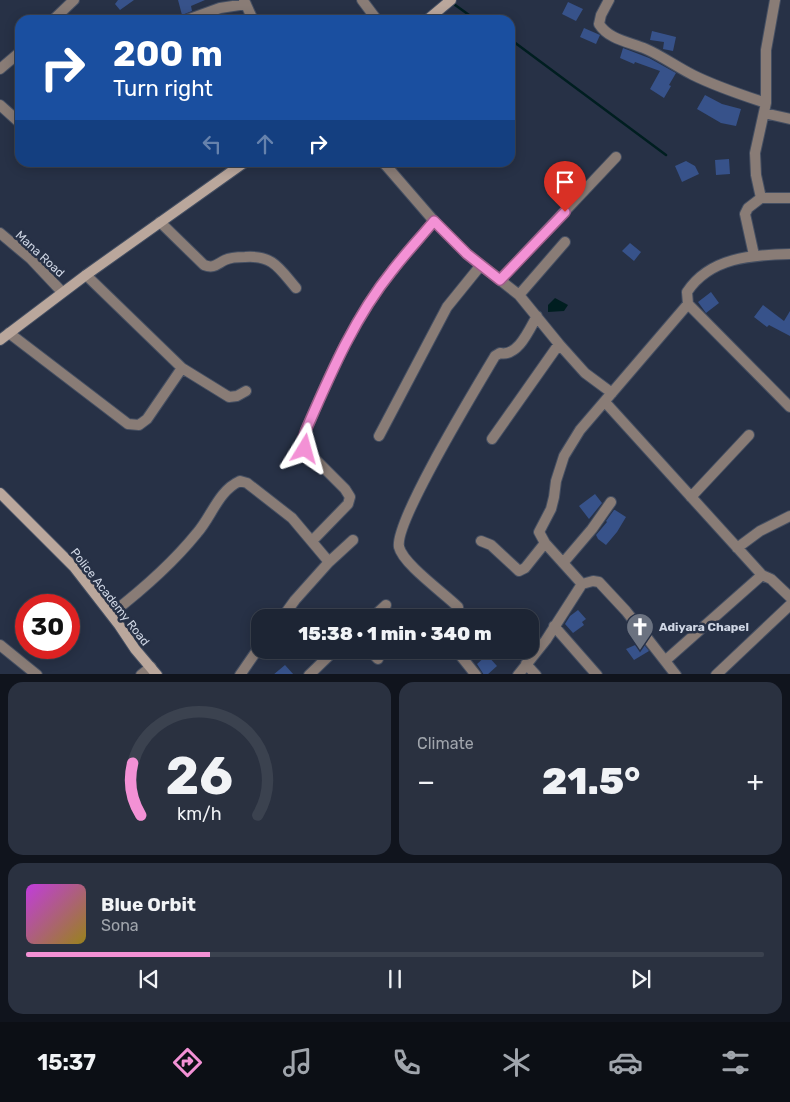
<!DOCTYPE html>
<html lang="en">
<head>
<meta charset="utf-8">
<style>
  :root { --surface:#1d2534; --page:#2a3140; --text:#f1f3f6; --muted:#a0a5ac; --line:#3b424f; --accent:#f391d5 }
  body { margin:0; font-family:Rubik,sans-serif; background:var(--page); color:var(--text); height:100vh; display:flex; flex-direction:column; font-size:19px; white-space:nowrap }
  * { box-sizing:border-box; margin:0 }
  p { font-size:16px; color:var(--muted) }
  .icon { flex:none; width:28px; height:28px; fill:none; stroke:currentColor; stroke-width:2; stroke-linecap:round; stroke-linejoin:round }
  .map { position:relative; height:674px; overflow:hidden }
  .side { display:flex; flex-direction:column; gap:8px; padding:8px; background:#10141d; flex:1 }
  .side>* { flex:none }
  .top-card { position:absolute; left:15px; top:15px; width:500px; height:152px; border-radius:15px; box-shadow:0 2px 12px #0003,0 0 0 1px var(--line); background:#1a4fa0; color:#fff; overflow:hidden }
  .speed { position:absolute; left:15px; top:594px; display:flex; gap:10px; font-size:25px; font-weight:700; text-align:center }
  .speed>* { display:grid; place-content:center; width:65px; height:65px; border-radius:50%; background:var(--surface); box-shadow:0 2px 12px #0003,0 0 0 1px var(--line); line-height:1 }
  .speed .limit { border:8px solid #d22; background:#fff; color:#111 }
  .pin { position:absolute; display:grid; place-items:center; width:42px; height:42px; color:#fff; margin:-51px -21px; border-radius:50% 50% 50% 0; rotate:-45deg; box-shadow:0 0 5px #0007 }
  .pin .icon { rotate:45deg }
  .me { position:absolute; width:55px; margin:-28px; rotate:8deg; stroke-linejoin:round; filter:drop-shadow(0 0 4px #0008) }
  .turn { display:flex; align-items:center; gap:18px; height:105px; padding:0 15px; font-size:22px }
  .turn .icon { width:65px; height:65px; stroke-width:2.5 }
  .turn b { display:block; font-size:35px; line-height:42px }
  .lanes { display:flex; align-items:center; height:48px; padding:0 15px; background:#0003; justify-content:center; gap:25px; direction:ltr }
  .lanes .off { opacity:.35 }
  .big { font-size:38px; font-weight:800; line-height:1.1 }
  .side .tile { flex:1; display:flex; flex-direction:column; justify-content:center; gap:8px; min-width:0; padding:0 18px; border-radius:15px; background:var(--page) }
  .side .dial { align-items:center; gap:0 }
  .dial svg { height:130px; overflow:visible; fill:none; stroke:var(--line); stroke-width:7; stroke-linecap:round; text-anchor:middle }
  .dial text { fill:var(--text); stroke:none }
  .song { display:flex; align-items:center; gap:15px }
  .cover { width:60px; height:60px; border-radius:8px; background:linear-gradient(135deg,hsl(290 70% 55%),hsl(50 70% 35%)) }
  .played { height:5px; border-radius:2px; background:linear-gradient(90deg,var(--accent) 25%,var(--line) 25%) }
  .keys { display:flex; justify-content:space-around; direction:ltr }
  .heat { display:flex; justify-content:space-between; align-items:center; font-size:28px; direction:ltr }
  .side .tiles { flex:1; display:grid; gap:8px; grid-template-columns:1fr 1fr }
  .tile:last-child { grid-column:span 2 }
  .trip { position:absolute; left:251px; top:609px; width:288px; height:50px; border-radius:15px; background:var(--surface); box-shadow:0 2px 12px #0003,0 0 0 1px var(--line); font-weight:800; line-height:50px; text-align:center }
  .dock { display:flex; height:80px; justify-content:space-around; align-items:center; background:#0c0f15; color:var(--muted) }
  .dock .icon { width:35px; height:35px }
  .dock .on { color:var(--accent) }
  .dock b { font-size:22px; color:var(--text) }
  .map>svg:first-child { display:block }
  .water { fill:#001e20 }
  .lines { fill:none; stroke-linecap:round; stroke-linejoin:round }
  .stream { stroke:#001e20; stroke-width:2.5 }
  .building { fill:#37528a }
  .street-casing { stroke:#454f62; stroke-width:12 }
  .secondary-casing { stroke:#454f62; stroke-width:12 }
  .street { stroke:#897c76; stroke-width:10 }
  .secondary { stroke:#baa79c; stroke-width:10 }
  .route-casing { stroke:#9e5e8a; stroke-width:12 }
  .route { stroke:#f391d5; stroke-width:9 }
  .labels { text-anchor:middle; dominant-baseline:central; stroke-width:5; stroke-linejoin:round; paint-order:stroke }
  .street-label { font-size:12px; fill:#cfd6e4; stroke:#273146 }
  .poi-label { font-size:12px; font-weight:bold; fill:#cfd6e4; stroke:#273146; text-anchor:start }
</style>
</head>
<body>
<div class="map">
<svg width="790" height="675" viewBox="0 0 790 675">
  <rect width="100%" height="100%" fill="#273146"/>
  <!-- water -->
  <path class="water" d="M555 298 568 305 564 311 548 312V305Z"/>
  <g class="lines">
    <!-- stream -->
    <path class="stream" d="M451 2 476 20
      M510 39 666 155"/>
  </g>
  <!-- building -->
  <path class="building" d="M118 0H134L120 10 115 4Z
    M178 0H205L191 6 192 11 182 15Z
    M568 2 583 9 576 21 562 14Z
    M584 28 600 35 596 44 580 37Z
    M652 31 676 37 673 51 663 49 664 42 650 40Z
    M623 48 649 58 676 73 669 85 671 86 664 98 650 89 660 71 635 62 634 64 620 58Z
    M705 95 722 104 741 109 736 126 721 123 697 109Z
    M729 159 730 174 716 175 715 160Z
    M686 161 695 166 699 174 682 182 675 166Z
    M630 243 641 252 634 261 622 251Z
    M711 292 719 303 706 313 698 302Z
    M763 305 784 321 790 311V336L769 325 767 327 754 317Z
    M595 494 602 503 589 519 579 506Z
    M614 510H615L626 517 617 532 606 545 598 539 596 535 607 522 606 521Z
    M578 610 586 619 582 622 584 625 573 633 565 624 570 616Z
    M642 642 649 651 634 660 626 649Z
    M487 655 497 666 487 675H484L477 664Z
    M285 665 294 675H273Z"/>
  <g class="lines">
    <defs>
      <path id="street" d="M244 0 253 20
        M362 0 377 20
        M609 0 601 15 599 24C609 40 630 42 646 49 662 56 677 67 693 75 717 87 742 95 766 103
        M775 0 766 50V103L755 153 756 175 761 198H790
        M53 20 74 0
        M187 20 220 8 246 4
        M0 69 20 52
        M0 105 20 123
        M764 113 790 119
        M383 162 434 221 467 254 519 295 559 344 585 373 612 393
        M160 222 204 265C214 269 217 264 225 260 231 257 238 257 245 257 273 255 279 268 296 288
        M0 233 31 259 62 292
        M754 255 745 214 748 208 761 198
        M86 275 182 368
        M500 280 616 157
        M519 295 565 242
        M688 304 790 407
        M9 333 128 424 139 425 147 419 182 368 229 397 237 396 246 391
        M605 402 762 575
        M379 436 447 307 481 265
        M492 439 559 344
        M691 497 749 435
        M313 540 348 504 350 497 345 489 305 449 303 439 306 430C330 375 354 318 392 271 405 254 420 238 434 221
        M481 541 491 545 519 571 525 568 545 543
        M737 548 760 531 790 516
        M329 562 353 540
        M563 563 592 529 611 502
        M582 584 545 543 539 532 551 509 554 497 556 481 564 456 580 430 688 304 687 292C710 257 752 255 790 254
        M111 614C142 590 172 564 197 533 212 516 218 491 240 481L247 483 292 518 329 562 295 600 282 618
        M372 618 386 605
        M457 618 459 615 458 607C444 593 403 564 399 547 394 522 478 385 495 356L500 353C518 357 529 330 537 316
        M554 626 597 675
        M0 645 37 675
        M369 650 378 659
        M456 650 476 675
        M666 660 762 575 771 579 790 597
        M526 664 536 675
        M141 675 151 667
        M240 675 260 646
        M309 675 335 650
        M518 675 546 640 582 584 593 581 599 582 626 611 676 675
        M716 675 790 605"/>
      <path id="secondary" d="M427 20 451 0
        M0 340 86 275 245 162
        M0 493 74 567 119 625 135 649 157 675"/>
    </defs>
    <!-- street casing -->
    <use href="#street" class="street-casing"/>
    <!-- secondary casing -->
    <use href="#secondary" class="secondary-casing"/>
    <!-- street -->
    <use href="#street" class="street"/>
    <!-- secondary -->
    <use href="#secondary" class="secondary"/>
  </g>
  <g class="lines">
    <defs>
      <path id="route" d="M305 449 303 439 306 430C330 375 354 318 392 271 405 254 420 238 434 221L467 254 500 280 565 212"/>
    </defs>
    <!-- route casing -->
    <use href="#route" class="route-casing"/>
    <!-- route -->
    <use href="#route" class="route"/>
  </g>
  <!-- icons -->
  <defs>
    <symbol id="church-pin" viewBox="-11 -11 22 30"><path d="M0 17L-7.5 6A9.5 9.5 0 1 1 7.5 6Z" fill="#6b7280" stroke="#273146"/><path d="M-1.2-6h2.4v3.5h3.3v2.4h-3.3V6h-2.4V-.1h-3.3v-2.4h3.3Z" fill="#fff"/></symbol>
  </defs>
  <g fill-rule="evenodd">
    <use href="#church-pin" x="624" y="611" width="32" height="43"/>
  </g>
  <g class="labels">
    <!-- street labels -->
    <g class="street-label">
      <text transform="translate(40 254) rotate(43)">Mana Road</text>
      <text transform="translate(110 597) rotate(52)">Police Academy Road</text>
    </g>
    <!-- poi labels -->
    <g class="poi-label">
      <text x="659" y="627">Adiyara Chapel</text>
    </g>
  </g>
</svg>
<div class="speed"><div class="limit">30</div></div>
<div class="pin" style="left:565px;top:212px;background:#d93025"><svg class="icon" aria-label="arrive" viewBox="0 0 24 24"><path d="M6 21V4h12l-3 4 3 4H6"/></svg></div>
<svg class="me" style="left:305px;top:449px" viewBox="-20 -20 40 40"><path d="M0-17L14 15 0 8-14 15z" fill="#f391d5" stroke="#fff" stroke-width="4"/></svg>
<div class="trip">15:38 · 1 min · 340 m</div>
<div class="top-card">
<div class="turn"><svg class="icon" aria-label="right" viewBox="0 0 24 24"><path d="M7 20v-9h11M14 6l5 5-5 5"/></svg><div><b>200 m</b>Turn right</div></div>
<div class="lanes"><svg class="icon off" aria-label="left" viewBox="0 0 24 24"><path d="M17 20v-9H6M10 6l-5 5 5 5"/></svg><svg class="icon off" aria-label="ahead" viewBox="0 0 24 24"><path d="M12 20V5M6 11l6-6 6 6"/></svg><svg class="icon" aria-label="right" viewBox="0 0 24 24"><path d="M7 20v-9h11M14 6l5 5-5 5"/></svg></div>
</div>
</div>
<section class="side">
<div class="tiles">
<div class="tile dial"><svg viewBox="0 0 100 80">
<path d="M14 69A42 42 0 1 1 86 69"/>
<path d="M14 69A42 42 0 0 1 9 37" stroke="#f391d5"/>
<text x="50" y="56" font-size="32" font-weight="700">26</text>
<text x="50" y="72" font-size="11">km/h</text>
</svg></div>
<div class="tile"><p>Climate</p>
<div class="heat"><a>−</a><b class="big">21.5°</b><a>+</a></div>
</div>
<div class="tile">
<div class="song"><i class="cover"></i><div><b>Blue Orbit</b><p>Sona</p></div></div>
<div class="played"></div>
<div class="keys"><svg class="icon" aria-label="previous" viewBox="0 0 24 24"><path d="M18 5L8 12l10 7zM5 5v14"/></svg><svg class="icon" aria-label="pause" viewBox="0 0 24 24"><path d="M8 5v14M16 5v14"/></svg><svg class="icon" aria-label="next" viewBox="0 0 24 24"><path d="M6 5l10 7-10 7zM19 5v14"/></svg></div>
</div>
</div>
</section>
<nav class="dock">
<b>15:37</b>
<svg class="icon on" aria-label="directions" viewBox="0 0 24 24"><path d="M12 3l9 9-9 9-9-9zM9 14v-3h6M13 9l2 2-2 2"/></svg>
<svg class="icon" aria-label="music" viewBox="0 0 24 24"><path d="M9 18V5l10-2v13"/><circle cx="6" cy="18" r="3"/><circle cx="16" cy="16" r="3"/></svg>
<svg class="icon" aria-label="phone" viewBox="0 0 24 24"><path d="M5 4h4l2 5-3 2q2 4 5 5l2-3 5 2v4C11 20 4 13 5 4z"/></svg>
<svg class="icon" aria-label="climate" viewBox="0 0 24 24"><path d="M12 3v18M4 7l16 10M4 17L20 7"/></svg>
<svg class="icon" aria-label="car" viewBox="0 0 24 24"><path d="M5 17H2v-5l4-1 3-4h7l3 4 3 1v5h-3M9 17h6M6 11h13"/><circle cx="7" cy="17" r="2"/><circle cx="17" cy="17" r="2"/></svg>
<svg class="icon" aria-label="filters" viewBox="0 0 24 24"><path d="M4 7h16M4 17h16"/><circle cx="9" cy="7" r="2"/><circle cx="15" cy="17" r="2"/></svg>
</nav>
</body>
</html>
